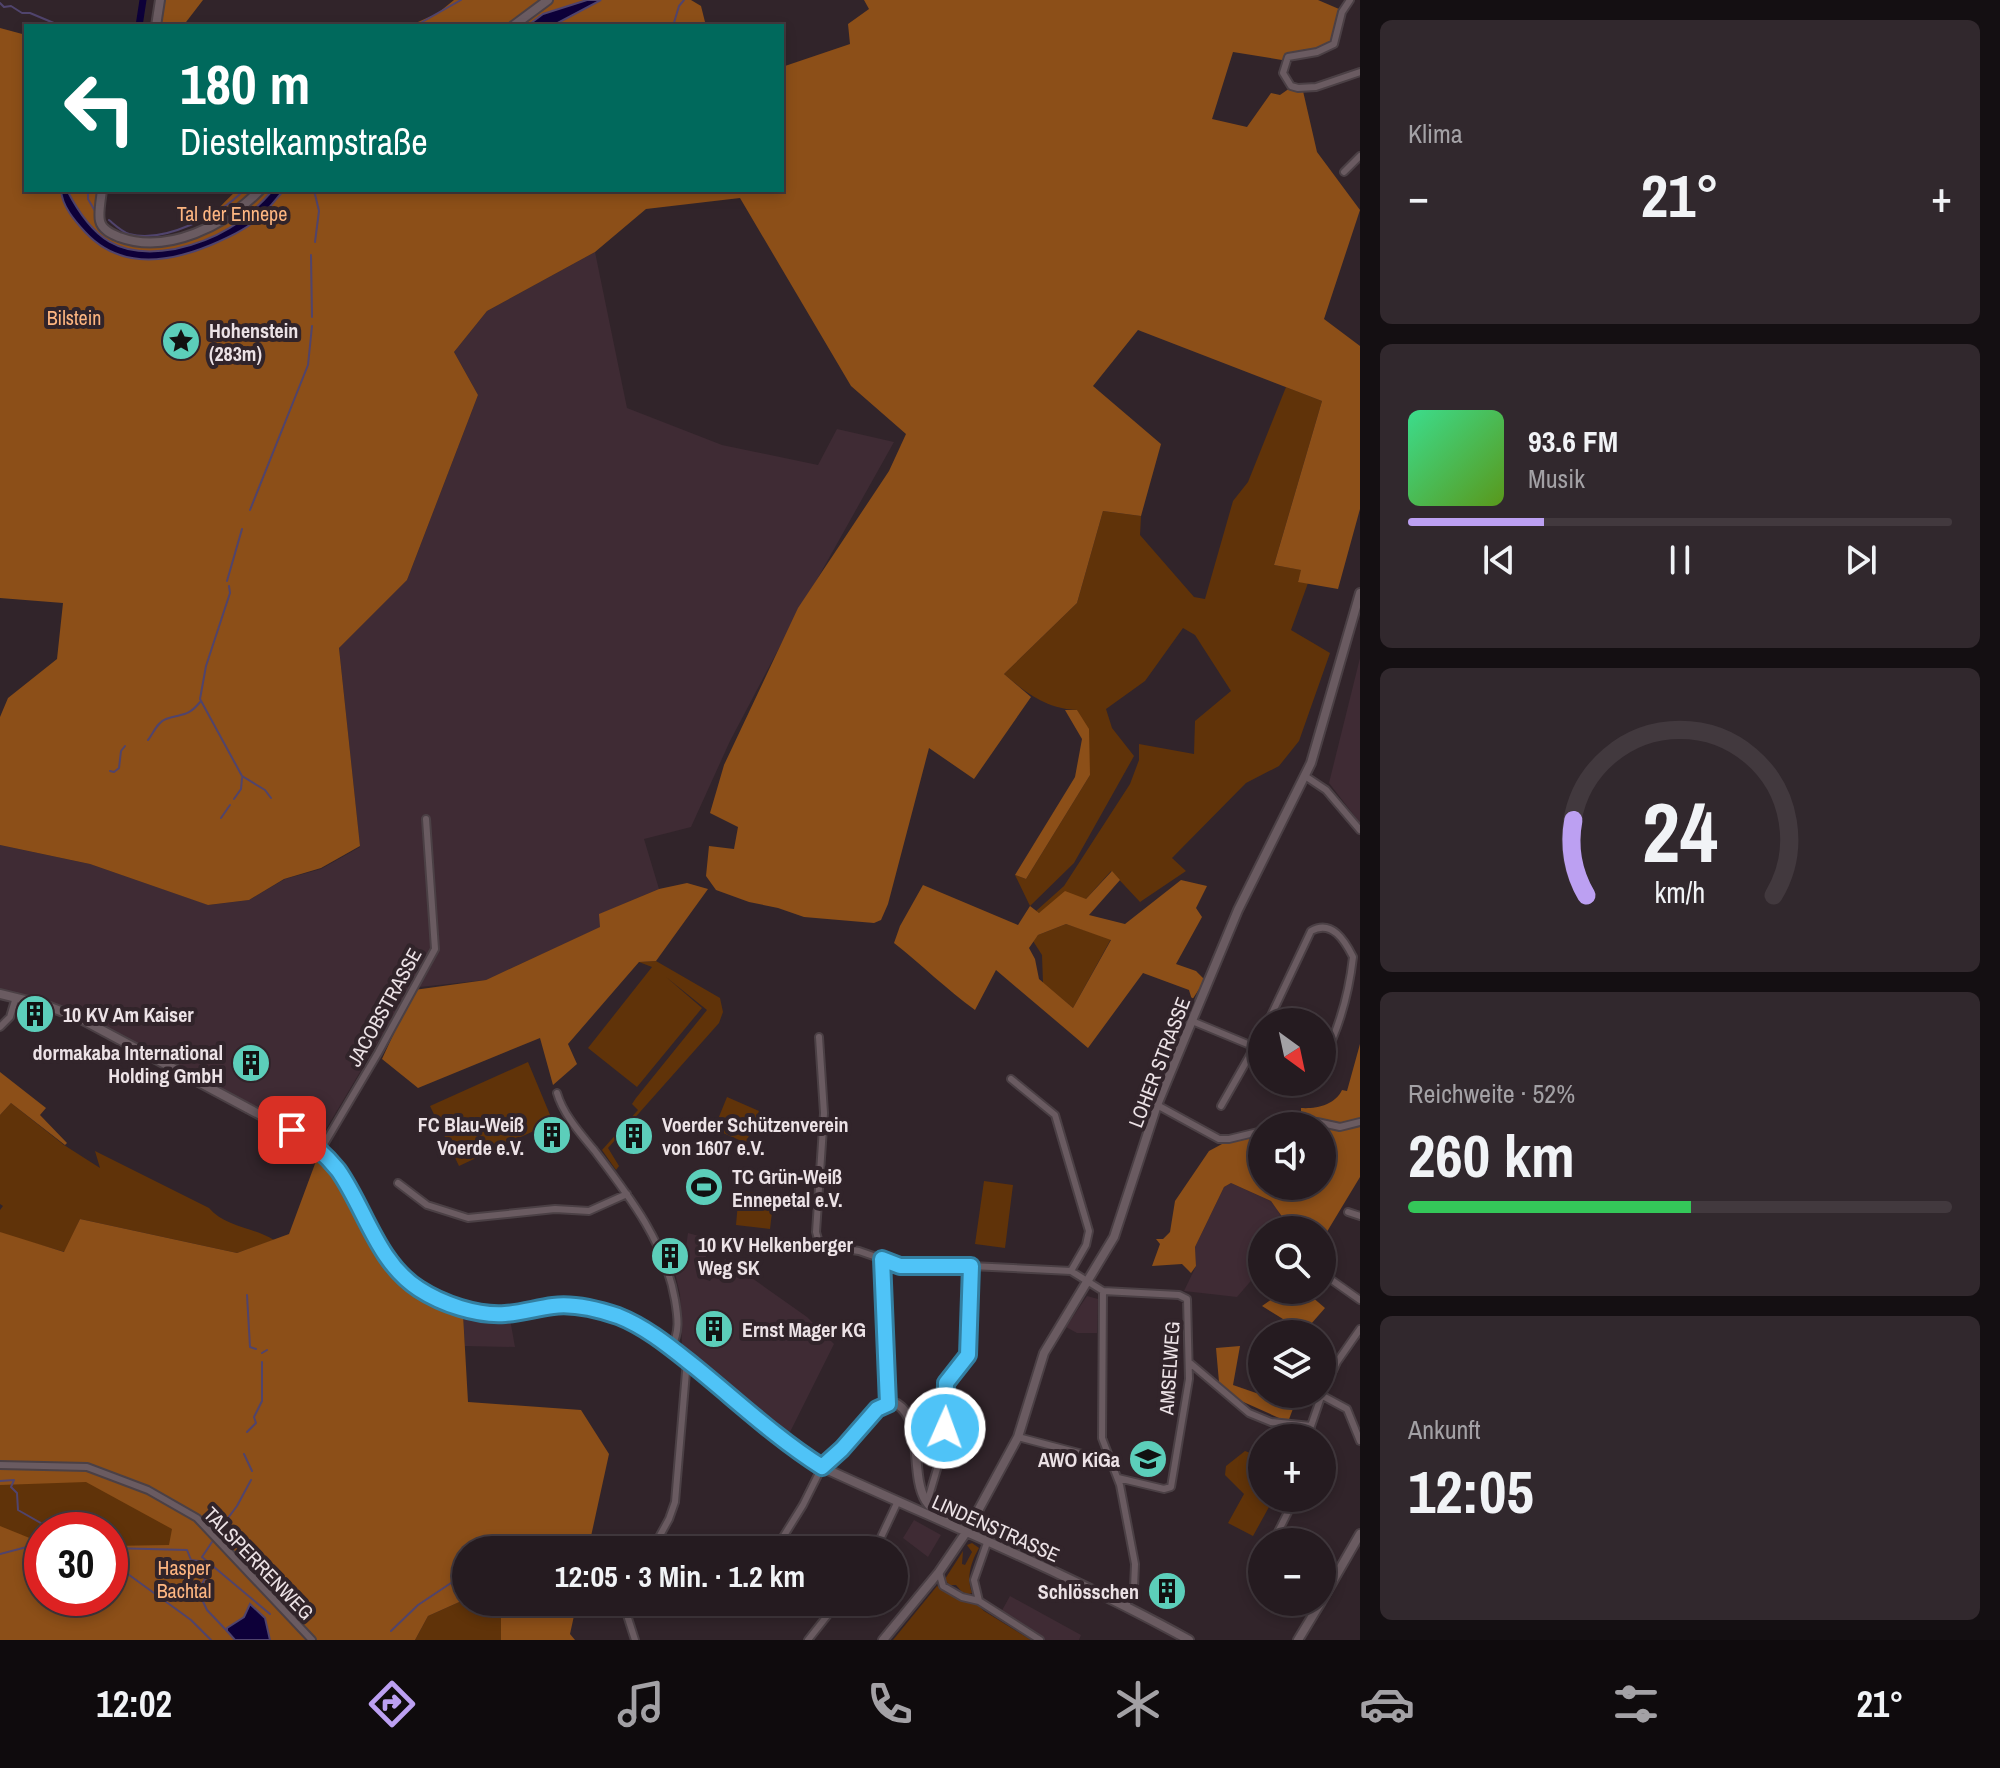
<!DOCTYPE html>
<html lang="de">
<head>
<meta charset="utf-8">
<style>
  :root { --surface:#251b20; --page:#31282d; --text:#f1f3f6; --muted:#a3a1a5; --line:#42393e; --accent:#bca0f2 }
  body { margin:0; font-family:"Archivo Narrow",sans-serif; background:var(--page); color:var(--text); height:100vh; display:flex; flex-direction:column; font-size:30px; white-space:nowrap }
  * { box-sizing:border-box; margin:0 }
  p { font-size:26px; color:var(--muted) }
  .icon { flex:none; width:44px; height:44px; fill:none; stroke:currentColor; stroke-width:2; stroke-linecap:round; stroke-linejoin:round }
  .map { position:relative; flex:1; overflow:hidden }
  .side { display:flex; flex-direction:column; gap:20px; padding:20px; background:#140f12; width:640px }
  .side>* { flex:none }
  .top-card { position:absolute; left:24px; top:24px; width:760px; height:168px; border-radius:0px; box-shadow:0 4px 12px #0003,0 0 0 2px var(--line); background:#00695c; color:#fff; overflow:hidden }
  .needle { width:52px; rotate:147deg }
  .fabs { position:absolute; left:1248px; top:1008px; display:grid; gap:16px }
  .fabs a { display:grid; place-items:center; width:88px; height:88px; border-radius:50%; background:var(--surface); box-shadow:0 4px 12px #0003,0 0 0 2px var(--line); font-size:40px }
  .speed { position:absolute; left:24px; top:1512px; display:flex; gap:16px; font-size:40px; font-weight:700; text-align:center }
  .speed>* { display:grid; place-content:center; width:104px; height:104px; border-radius:50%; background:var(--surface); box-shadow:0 4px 12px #0003,0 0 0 2px var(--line); line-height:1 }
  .speed .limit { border:12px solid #d22; background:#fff; color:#111 }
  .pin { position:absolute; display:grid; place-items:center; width:68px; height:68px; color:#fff; margin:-34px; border-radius:16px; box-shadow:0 4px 12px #0006 }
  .me { position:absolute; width:88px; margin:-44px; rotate:2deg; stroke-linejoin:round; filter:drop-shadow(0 0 6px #0008) }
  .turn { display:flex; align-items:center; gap:28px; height:168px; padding:0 24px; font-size:36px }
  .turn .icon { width:104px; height:104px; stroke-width:2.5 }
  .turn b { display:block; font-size:56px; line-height:68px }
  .big { font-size:60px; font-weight:700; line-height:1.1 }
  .side .widget { flex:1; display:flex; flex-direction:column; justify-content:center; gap:12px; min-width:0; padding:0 28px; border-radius:12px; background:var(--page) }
  .side .dial { align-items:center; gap:0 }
  .dial svg { height:208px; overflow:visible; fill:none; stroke:var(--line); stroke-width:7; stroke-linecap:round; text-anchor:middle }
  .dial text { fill:var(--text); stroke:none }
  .song { display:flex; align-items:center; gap:24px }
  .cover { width:96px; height:96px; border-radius:12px; background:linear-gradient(135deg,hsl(150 70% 55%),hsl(90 70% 35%)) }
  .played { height:8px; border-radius:4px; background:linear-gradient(90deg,var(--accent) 25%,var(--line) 25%) }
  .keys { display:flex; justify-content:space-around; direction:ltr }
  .heat { display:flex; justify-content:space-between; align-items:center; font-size:44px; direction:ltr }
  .charge { height:12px; border-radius:6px; background:linear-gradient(90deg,#34c759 52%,var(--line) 0) }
  .trip { position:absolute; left:452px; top:1536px; width:456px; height:80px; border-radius:40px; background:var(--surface); box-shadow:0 4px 12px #0003,0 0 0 2px var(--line); font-weight:700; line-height:80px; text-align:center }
  .tabs { display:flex; height:128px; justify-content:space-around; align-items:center; background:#0f0b0d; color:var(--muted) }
  .tabs .icon { width:56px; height:56px }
  .tabs .current { color:var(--accent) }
  .tabs b { font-size:36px; color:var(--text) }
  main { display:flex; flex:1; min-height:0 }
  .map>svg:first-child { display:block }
  .built { fill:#3f2b34 }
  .green { fill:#603309 }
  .forest { fill:#8c4f18; fill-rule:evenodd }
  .water { fill:#0d0039; stroke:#50446d; stroke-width:2 }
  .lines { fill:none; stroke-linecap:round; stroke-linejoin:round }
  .stream { stroke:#50446d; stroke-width:2 }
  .canal { stroke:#0d0039; stroke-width:7 }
  .street-casing { stroke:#4b4045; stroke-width:10 }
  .secondary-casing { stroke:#4b4045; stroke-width:12 }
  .street { stroke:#6a5b61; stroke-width:6 }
  .secondary { stroke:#6a5b61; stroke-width:8 }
  .route-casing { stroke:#337fa1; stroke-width:20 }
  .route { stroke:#4fc3f7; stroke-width:14 }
  .labels { text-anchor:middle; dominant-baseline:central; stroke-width:8; stroke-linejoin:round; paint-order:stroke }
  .park-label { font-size:20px; fill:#feb681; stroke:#31242a }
  .poi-label { font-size:20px; font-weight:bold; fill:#ece2e6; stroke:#31242a; text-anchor:start }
  .street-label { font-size:20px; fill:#ece2e6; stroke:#31242a }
</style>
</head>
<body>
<main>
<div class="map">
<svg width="1360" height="1640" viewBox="0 0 1360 1640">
  <rect width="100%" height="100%" fill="#31242a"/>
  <!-- built -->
  <path class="built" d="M595 252 627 408 722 445 818 465 837 429 894 442 787 633 730 741 691 827 644 839 659 889 600 914 601 927 486 980 410 988 319 1141 101 1025 43 1000 0 989V845L90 864 209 905 249 900 285 879 321 869 360 847 339 648 407 580 478 395 454 352 487 311Z
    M1360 658V823L1329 783Z
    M1231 1183 1271 1201 1278 1209 1283 1225 1281 1230H1262V1268L1237 1297 1184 1291 1196 1266 1195 1247 1224 1187Z
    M688 1233 710 1239 701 1278 710 1281 725 1259 807 1317 834 1344 788 1436 682 1345 680 1294 673 1265 684 1261Z
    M1087 1296 1098 1299 1097 1333H1077L1066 1327Z
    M463 1314 490 1320 510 1319 515 1347 465 1346Z
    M914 1520 941 1535 928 1557 903 1538Z
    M1010 1596 1081 1635 1079 1640H1041L1000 1614Z"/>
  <!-- green -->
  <path class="green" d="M1286 387 1322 401 1274 565 1302 570 1298 581 1308 583 1291 630 1330 653 1299 741 1279 766 1246 783 1172 858 1186 871 1140 902 1111 871 1086 899 1039 913 1036 911 1064 886 1130 784 1139 760V744L1194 754 1195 721 1231 691 1195 635 1183 628 1145 681 1106 709 1112 728 1134 756 1074 863 1030 906 1015 875 1026 879 1090 775 1077 710C1047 709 1026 693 1004 674L1077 603 1103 511 1141 516 1140 535 1194 597 1205 599 1233 501 1248 482Z
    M1066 924 1111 939 1073 1008 1043 983 1042 955 1033 941 1038 935Z
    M656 961 720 998 723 1012 719 1023 608 1148 619 1166 616 1170 602 1150 638 1110 632 1104 636 1098 707 1010 666 977 702 1008 637 1087 588 1048 652 967 639 962Z
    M528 1062 553 1122 459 1166 430 1106Z
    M727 1097 759 1111 746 1143 714 1129Z
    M11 1103 64 1145 100 1168 95 1151 209 1208C225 1227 253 1227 274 1240L237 1253 80 1219 65 1252 2 1234 0 1232V1210L3 1206 0 1204V1115Z
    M984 1181 1013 1185 1005 1248 975 1244Z
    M739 1191 774 1195 770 1229 736 1225Z
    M1245 1451C1269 1458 1262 1477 1262 1498H1274L1253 1536 1228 1523 1244 1494 1225 1475 1226 1466Z
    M0 1474 82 1478 221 1547 110 1580V1530H42V1544L0 1528Z
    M972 1543 979 1548C971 1562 966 1577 972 1593L969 1594 962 1592 956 1585H949L945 1579 963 1551 962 1564 965 1565 972 1552 967 1545Z
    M937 1586 978 1605 984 1611 1031 1640H893Z
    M466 1599V1602H501V1640H415L428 1616Z"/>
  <!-- forest -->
  <path class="forest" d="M163 0H203L183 26H159Z
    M454 0H691L701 6 706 26H409L438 13Z
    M864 0H1318L1339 9C1329 74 1316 33 1282 60L1233 52 1212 119 1247 127 1271 93 1280 95 1290 88 1303 91 1317 152 1360 210 1324 319 1360 346V509L1338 589 1298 582 1301 570 1274 565 1322 401 1138 330 1093 386 1161 444 1141 516 1103 511 1077 603 1004 674 1031 697 974 779 929 748 888 904 881 920 874 923 804 917 778 908 749 902 716 890 706 876 709 846 734 849 738 827 710 813 724 765 798 608 889 471 906 434 851 386 740 198 646 209 595 252 487 311 454 352 478 395 407 580 339 648 360 846 321 868 284 879 249 900 208 905 90 864 0 845V717L8 698 57 659 63 603 0 598V28L26 35V190H98C97 199 93 213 95 222 102 249 169 252 187 238 205 224 221 205 237 190H782V67L850 44 848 24 869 9Z
    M1065 710H1077L1089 729 1090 775 1026 879 1015 875 1075 777 1082 739Z
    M1112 871 1120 880 1089 915 1125 924 1181 880 1207 886 1196 908 1202 917 1176 964 1196 971 1205 980 1192 1000 1189 990 1143 973 1088 1048 996 970 975 1010C946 989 922 965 894 943L900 926 923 885 1018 925 1030 906 1039 913 1065 891 1086 899ZM1066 924 1111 940 1073 1008 1039 979 1035 959 1029 948 1038 935Z
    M687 883 708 889 656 961 639 962 568 1044 577 1064 553 1085 540 1038 418 1088 382 1059 414 990 486 980 600 927 599 914 659 889Z
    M1360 1044V1177L1322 1240V1230H1281L1283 1218 1271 1201 1231 1183 1224 1187 1195 1247 1196 1266 1191 1273 1182 1264 1152 1266 1160 1244 1156 1239H1163L1170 1232 1175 1201 1209 1151 1222 1144 1262 1134V1186H1322V1126H1301V1108C1316 1109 1335 1105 1342 1090L1347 1091Z
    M0 1072 46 1108 40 1115 67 1143 65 1145 11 1103 0 1115Z
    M319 1153 347 1189 386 1258 402 1281 427 1300 463 1314 468 1402 581 1410 609 1454 588 1550H466V1599L428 1616 415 1640H0V1526L37 1541 42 1540V1598H110V1546L169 1545 172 1529 86 1482 0 1485V1232L64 1252 80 1219 237 1253 289 1234Z
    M1285 1290H1304L1325 1308 1304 1332 1262 1306Z
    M1240 1346 1233 1385 1294 1406 1288 1422 1230 1396 1219 1382 1216 1348Z
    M501 1602H577L570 1634 575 1640H501Z"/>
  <!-- water -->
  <path class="water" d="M587 0H601L552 26H527L543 14Z
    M61 190H67C92 239 119 259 175 249 217 240 245 222 273 190H284C276 199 268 210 259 218 245 230 227 238 211 245 168 263 120 270 85 232 74 220 62 206 61 190Z
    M250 1604 265 1618 270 1640H235L227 1631V1628L244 1617Z"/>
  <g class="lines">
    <!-- stream -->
    <path class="stream" d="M0 3 4 7 11 6 22 13H30L61 26
      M415 26 461 0
      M673 26 679 6 684 0
      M88 190V199L95 211
      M314 190 319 211 315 242
      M109 220C115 225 121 231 129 234 164 244 221 214 244 190
      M311 255 312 317
      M250 510 308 365 312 326
      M227 581 242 529
      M229 586 230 593 206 666 200 699 242 776 265 790 271 798
      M148 740C153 734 157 722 166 719 183 713 187 718 201 701
      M110 771 114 772 119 768 121 751 125 746
      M234 799 241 789 242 778
      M221 818 230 805
      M247 1295 250 1347 256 1349
      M262 1353 267 1350
      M247 1432 256 1423 254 1417 262 1401V1362
      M244 1454 252 1471
      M0 1481 14 1480 11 1487 17 1493 18 1510 53 1530
      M219 1530 237 1506 251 1480
      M212 1542 202 1557 270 1614
      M110 1548 187 1550 191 1560 199 1561 207 1575 198 1591 207 1610 227 1631
      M0 1554 42 1543
      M110 1561 191 1620 211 1640
      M391 1631 418 1605 466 1573"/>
    <!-- canal -->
    <path class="canal" d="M139 26 143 0"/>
    <defs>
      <path id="street" d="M1350 0 1342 12 1334 44 1317 52 1288 57 1283 73 1291 86 1298 88 1316 87 1360 72
        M1344 172 1360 156
        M1305 776 1326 790 1360 830
        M1192 1021 1262 1050
        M1268 1022 1311 931C1332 919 1345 941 1353 957 1349 993 1339 1029 1322 1061
        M0 1027 10 1017 16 997
        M819 1037 824 1113 816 1232 818 1239 826 1246 859 1251 882 1259 888 1404
        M1011 1079 1055 1115 1089 1231 1086 1245 1071 1271
        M557 1093C563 1114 580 1133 594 1150 629 1196 665 1242 675 1300 678 1318 680 1332 671 1348
        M1157 1105 1219 1139H1229L1262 1131
        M1221 1106 1262 1034
        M1284 1126 1317 1122 1340 1127 1360 1122
        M320 1151 378 1053 435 949 426 819
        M398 1183 427 1205 468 1218 555 1209 589 1211 627 1194
        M1348 1212 1360 1216
        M882 1259 900 1266H971L1071 1271 1103 1291 1179 1295 1187 1299 1189 1379 1171 1487 1164 1489 1118 1478
        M1326 1271V1276L1360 1300
        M1103 1291 1102 1438 1120 1485 1135 1564 1134 1588 1126 1605
        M1190 1363 1249 1413 1271 1422 1311 1426
        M1322 1394 1337 1362 1360 1329
        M1321 1395 1347 1409 1360 1441
        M1018 1437 1109 1461
        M1310 1438 1311 1426 1322 1394
        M0 1465 87 1467 148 1490 197 1518 312 1640
        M927 1503 944 1445 946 1383 968 1355 971 1266
        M1273 1542 1295 1498
        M652 1550 669 1519 675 1502 687 1360
        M775 1550 803 1505 822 1467
        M875 1550 898 1501
        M939 1572 943 1586 962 1597 979 1601 1040 1640
        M979 1601 974 1580 988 1540
        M628 1602 627 1615 635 1640
        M808 1640 838 1602"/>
      <path id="secondary" d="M156 26 160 0
        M513 26 548 0
        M102 190C101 199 98 213 100 221 102 230 112 234 119 237 168 255 226 225 260 190
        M0 994 45 1005 81 1019 309 1141 339 1172 387 1257 405 1278 420 1290 451 1304 484 1313 508 1314 566 1305 590 1308 623 1319 671 1348 795 1449 826 1469C948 1525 1072 1575 1189 1640
        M822 1467C828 1460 836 1455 842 1449 858 1433 872 1402 897 1404 925 1421 909 1474 926 1501 930 1508 938 1513 945 1518
        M1322 1600 1360 1534
        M883 1640 939 1572 967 1531 1018 1437 1044 1353 1114 1237 1157 1105 1181 1047 1238 910 1311 763 1360 593
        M1298 1640 1321 1602"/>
    </defs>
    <!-- street casing -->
    <use href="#street" class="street-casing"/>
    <!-- secondary casing -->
    <use href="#secondary" class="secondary-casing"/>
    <!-- street -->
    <use href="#street" class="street"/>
    <!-- secondary -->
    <use href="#secondary" class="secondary"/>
  </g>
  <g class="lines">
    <defs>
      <path id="route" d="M292 1130C310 1141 325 1154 338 1170 365 1208 377 1262 419 1289 442 1304 477 1316 505 1314 521 1313 537 1308 553 1306 574 1303 597 1309 618 1316 646 1327 670 1347 694 1366 736 1400 776 1438 822 1467L842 1449 877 1409 888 1404 882 1259 900 1266H971L968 1355 946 1383 945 1428"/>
    </defs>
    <!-- route casing -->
    <use href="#route" class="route-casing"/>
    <!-- route -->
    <use href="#route" class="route"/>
  </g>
  <!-- icons -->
  <defs>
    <symbol id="sight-disc" viewBox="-11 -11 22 22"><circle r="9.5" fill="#5cceba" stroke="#31242a"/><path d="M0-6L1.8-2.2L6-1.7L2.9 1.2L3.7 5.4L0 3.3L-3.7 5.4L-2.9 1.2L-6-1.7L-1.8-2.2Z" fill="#111"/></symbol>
    <symbol id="building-disc" viewBox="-11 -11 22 22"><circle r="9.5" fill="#5cceba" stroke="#31242a"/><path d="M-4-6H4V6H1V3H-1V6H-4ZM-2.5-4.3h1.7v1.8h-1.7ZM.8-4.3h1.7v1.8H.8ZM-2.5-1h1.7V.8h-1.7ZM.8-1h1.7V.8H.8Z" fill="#111"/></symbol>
    <symbol id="stadium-disc" viewBox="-11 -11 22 22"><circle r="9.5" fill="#5cceba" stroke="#31242a"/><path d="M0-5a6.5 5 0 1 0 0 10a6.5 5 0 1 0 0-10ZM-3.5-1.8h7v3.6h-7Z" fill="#111"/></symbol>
    <symbol id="school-disc" viewBox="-11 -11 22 22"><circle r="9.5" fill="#5cceba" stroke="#31242a"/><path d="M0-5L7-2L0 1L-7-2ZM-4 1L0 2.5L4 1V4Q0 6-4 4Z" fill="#111"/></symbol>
  </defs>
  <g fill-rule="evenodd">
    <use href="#sight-disc" x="159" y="319" width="44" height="44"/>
    <use href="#building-disc" x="13" y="992" width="44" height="44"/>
    <use href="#building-disc" x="229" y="1041" width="44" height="44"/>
    <use href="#building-disc" x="530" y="1113" width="44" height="44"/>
    <use href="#building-disc" x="612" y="1114" width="44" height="44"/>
    <use href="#stadium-disc" x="682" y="1165" width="44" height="44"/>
    <use href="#building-disc" x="648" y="1234" width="44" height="44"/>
    <use href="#building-disc" x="692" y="1307" width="44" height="44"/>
    <use href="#school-disc" x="1126" y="1437" width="44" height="44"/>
    <use href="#building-disc" x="1145" y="1569" width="44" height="44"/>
  </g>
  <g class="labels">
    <!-- park labels -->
    <g class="park-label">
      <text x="232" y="213">Tal der Ennepe</text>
      <text x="74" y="317">Bilstein</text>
      <text x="184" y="1567">Hasper<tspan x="184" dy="23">Bachtal</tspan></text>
    </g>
    <!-- poi labels -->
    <g class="poi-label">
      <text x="209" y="330">Hohenstein<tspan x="209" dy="23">(283m)</tspan></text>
      <text x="63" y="1014">10 KV Am Kaiser</text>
      <text x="223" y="1052" text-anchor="end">dormakaba International<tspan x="223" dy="23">Holding GmbH</tspan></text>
      <text x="524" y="1124" text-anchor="end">FC Blau-Weiß<tspan x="524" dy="23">Voerde e.V.</tspan></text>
      <text x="662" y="1124">Voerder Schützenverein<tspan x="662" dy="23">von 1607 e.V.</tspan></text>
      <text x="732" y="1176">TC Grün-Weiß<tspan x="732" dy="23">Ennepetal e.V.</tspan></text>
      <text x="698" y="1244">10 KV Helkenberger<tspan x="698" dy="23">Weg SK</tspan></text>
      <text x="742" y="1329">Ernst Mager KG</text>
      <text x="1120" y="1459" text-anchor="end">AWO KiGa</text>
      <text x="1139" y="1591" text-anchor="end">Schlösschen</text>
    </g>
    <!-- street labels -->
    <g class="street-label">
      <text transform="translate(384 1007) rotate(-61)">JACOBSTRASSE</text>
      <text transform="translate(1159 1062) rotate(-69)">LOHER STRASSE</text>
      <text transform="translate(1169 1368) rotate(-86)">AMSELWEG</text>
      <text transform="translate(996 1528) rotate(24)">LINDENSTRASSE</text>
      <text transform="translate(259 1563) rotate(46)">TALSPERRENWEG</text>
    </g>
  </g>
</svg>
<div class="fabs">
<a><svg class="needle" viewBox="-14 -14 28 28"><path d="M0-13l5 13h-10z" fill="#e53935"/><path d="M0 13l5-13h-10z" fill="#a3a1a5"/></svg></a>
<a><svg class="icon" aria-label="sound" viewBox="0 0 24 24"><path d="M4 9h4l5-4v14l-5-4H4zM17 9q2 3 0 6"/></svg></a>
<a><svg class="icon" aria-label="search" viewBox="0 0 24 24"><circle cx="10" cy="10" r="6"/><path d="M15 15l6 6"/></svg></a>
<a><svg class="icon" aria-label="layers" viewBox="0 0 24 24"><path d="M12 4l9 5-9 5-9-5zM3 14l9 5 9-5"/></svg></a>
<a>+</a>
<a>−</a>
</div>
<div class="speed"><div class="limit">30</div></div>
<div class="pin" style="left:292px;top:1130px;background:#d93025"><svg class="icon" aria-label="arrive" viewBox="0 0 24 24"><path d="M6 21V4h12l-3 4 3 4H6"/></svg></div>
<svg class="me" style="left:945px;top:1428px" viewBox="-20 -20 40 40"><circle r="17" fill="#4fc3f7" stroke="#fff" stroke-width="3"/><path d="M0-11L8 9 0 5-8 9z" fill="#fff"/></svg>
<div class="trip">12:05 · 3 Min. · 1.2 km</div>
<div class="top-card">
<div class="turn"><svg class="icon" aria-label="left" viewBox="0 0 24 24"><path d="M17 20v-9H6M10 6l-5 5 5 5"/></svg><div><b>180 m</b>Diestelkampstraße</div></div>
</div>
</div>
<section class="side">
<div class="widget"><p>Klima</p>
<div class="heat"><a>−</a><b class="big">21°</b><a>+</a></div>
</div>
<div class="widget">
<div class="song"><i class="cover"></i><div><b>93.6 FM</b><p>Musik</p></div></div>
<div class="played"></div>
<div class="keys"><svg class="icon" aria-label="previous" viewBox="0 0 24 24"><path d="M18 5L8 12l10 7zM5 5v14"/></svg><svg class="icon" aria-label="pause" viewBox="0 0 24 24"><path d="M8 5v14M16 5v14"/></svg><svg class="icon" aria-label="next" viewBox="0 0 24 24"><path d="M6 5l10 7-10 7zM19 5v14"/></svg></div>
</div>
<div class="widget dial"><svg viewBox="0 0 100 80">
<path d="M14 69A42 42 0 1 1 86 69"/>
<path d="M14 69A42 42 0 0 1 9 40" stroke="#bca0f2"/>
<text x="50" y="56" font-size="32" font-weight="700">24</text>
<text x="50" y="72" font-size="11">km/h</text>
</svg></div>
<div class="widget"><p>Reichweite · 52%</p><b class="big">260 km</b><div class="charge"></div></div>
<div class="widget"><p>Ankunft</p><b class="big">12:05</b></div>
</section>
</main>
<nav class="tabs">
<b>12:02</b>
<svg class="icon current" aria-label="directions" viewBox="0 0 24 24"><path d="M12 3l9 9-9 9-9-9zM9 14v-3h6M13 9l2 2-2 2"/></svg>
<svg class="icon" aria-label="music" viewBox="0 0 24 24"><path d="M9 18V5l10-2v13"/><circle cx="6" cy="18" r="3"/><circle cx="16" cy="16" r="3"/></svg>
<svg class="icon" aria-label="phone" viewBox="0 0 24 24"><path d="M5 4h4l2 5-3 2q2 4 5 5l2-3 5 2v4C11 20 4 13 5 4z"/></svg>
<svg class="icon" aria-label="climate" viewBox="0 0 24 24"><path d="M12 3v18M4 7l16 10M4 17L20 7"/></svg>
<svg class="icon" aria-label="car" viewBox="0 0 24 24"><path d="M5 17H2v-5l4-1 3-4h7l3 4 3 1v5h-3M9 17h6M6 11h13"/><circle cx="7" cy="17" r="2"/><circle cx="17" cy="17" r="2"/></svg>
<svg class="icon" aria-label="filters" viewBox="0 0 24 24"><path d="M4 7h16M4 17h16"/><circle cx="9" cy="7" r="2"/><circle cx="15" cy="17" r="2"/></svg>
<b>21°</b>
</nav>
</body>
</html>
